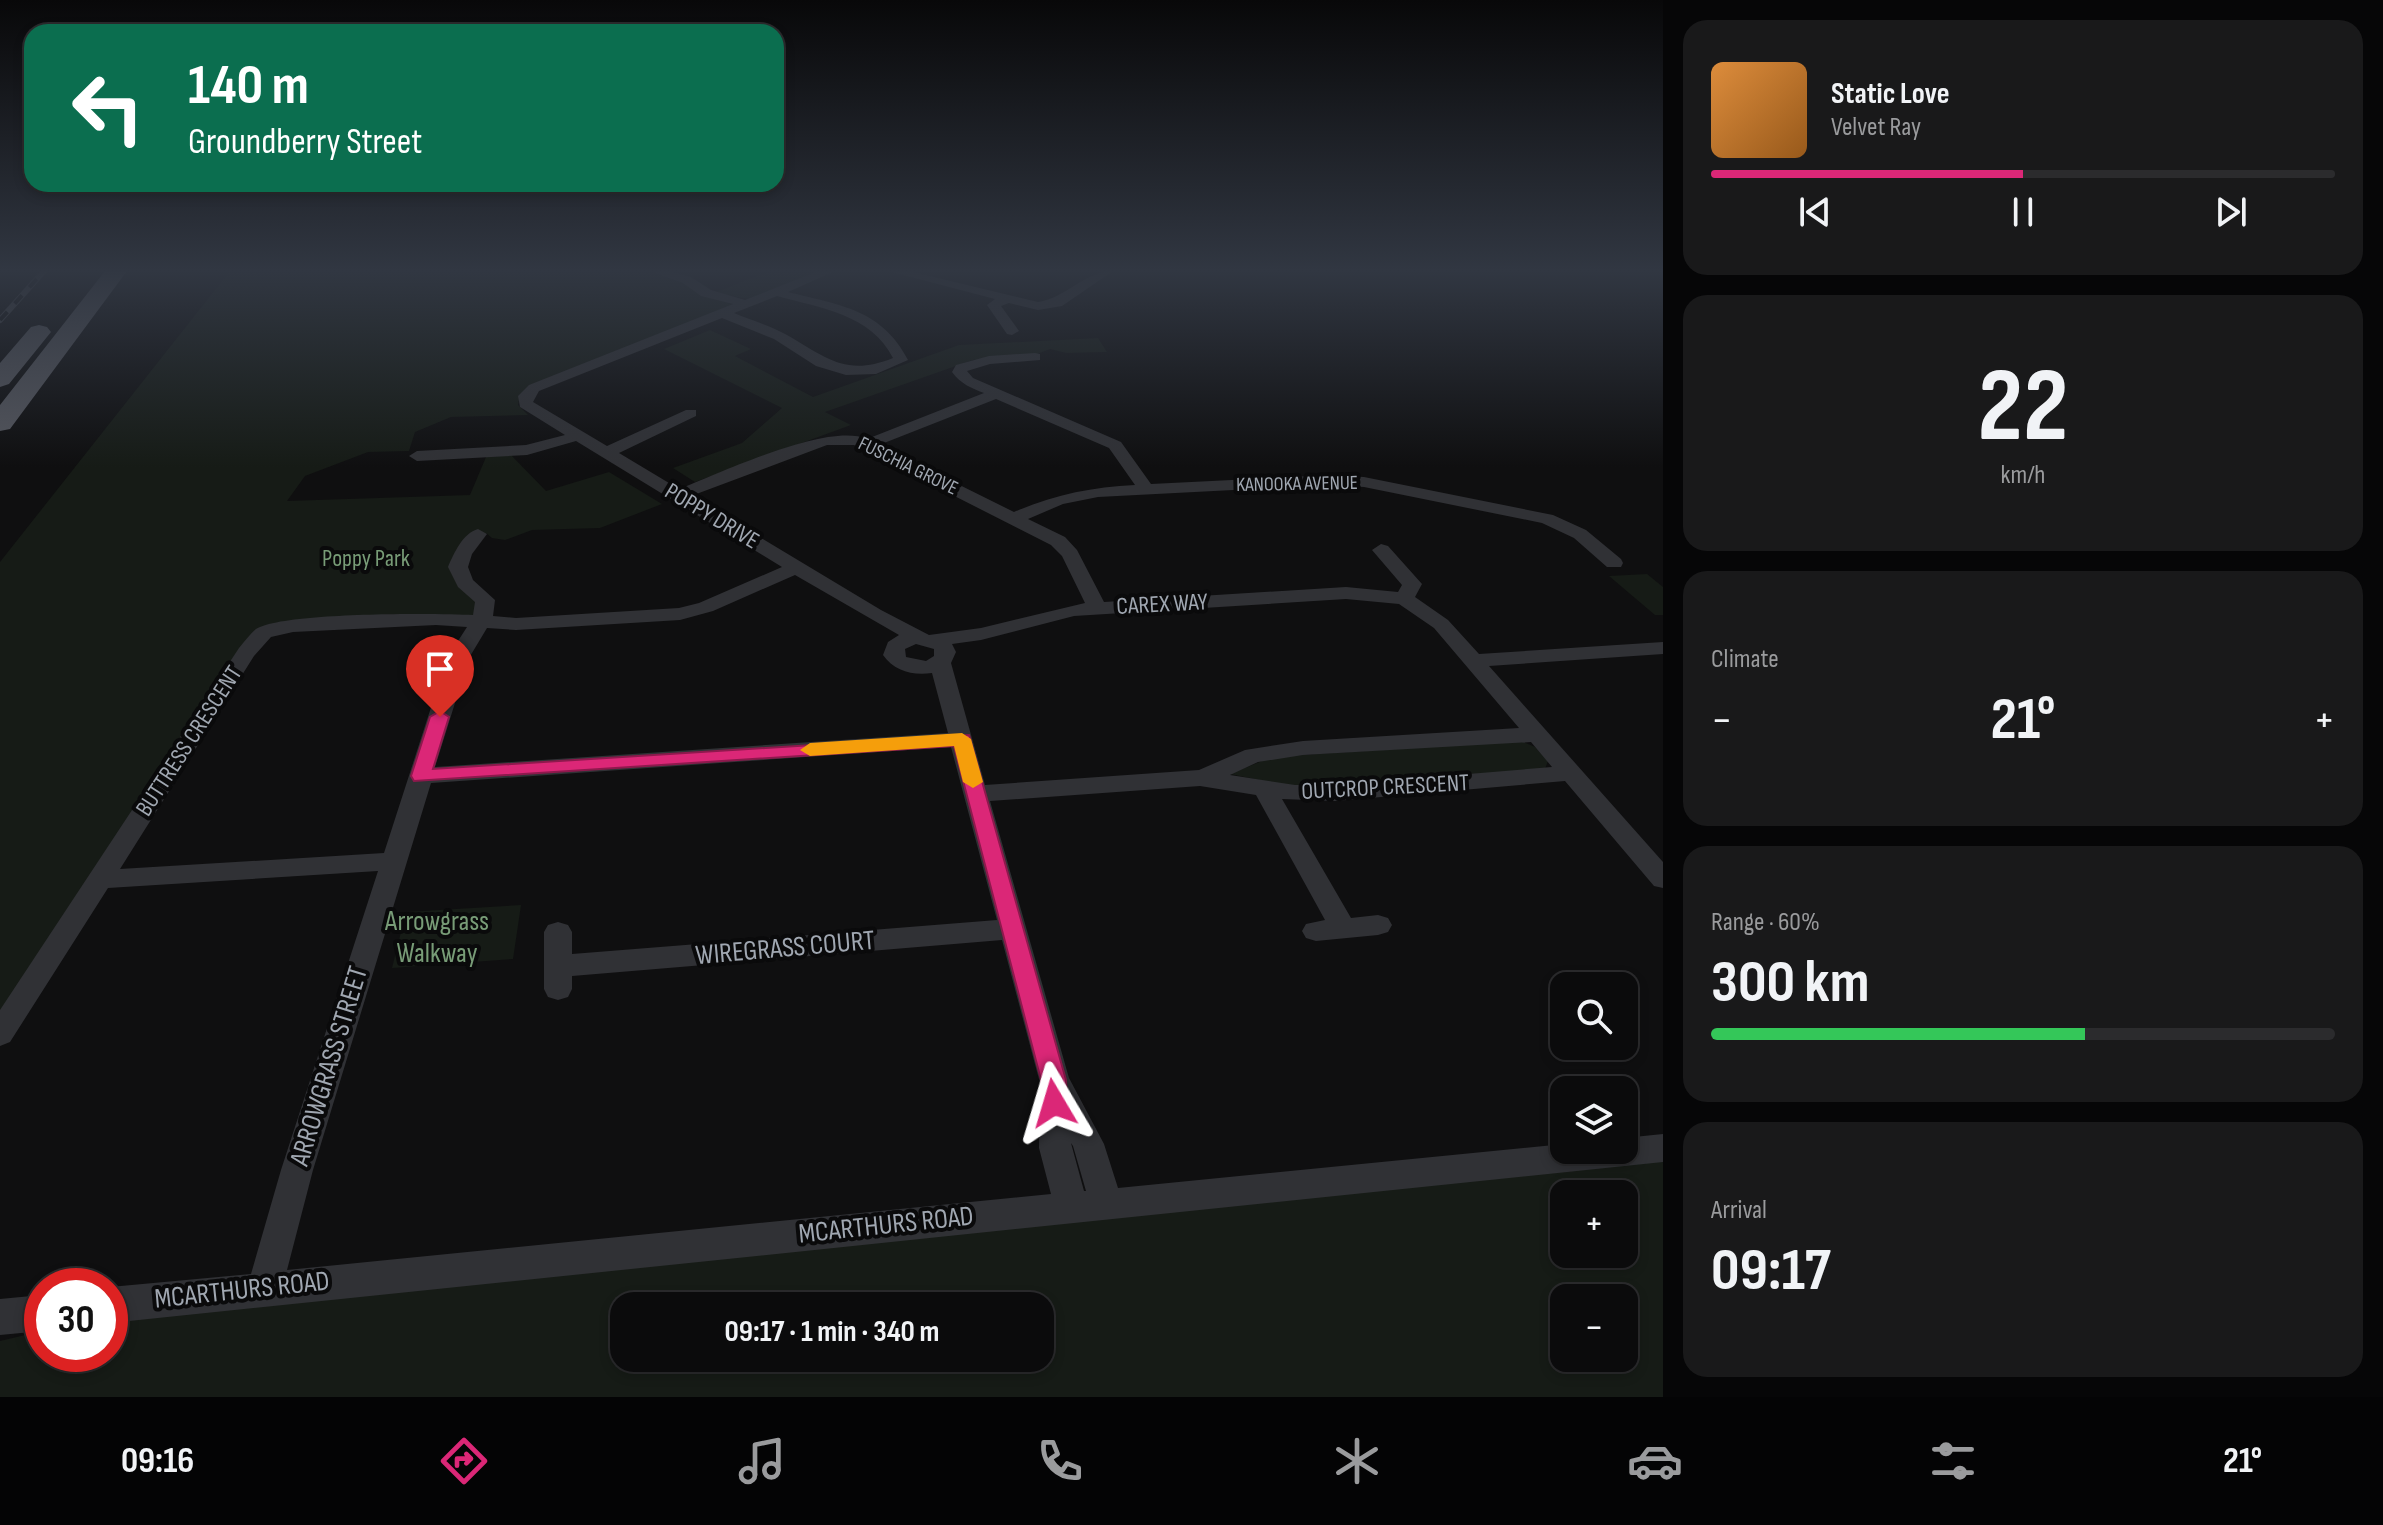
<!DOCTYPE html>
<html lang="en">
<head>
<meta charset="utf-8">
<style>
  :root { --surface:#0b0b0c; --page:#19191a; --text:#f1f3f6; --muted:#9a9b9d; --line:#2b2b2d; --accent:#db2777 }
  body { margin:0; font-family:"Sofia Sans Condensed",sans-serif; background:var(--page); color:var(--text); height:100vh; display:flex; flex-direction:column; font-size:30px; white-space:nowrap }
  * { box-sizing:border-box; margin:0 }
  p { font-size:26px; color:var(--muted) }
  .icon { flex:none; width:44px; height:44px; fill:none; stroke:currentColor; stroke-width:2; stroke-linecap:round; stroke-linejoin:round }
  .map { position:relative; flex:1; overflow:hidden }
  .side { display:flex; flex-direction:column; gap:20px; padding:20px; background:#060607; width:720px }
  .side>* { flex:none }
  .top-card { position:absolute; left:24px; top:24px; width:760px; height:168px; border-radius:24px; box-shadow:0 4px 12px #0003,0 0 0 2px var(--line); background:#0b6e4f; color:#fff; overflow:hidden }
  .controls { position:absolute; left:1550px; top:972px; display:grid; gap:16px }
  .controls a { display:grid; place-items:center; width:88px; height:88px; border-radius:16px; background:var(--surface); box-shadow:0 4px 12px #0003,0 0 0 2px var(--line); font-size:40px }
  .speed { position:absolute; left:24px; top:1268px; display:flex; gap:16px; font-size:40px; font-weight:700; text-align:center }
  .speed>* { display:grid; place-content:center; width:104px; height:104px; border-radius:50%; background:var(--surface); box-shadow:0 4px 12px #0003,0 0 0 2px var(--line); line-height:1 }
  .speed .limit { border:12px solid #d22; background:#fff; color:#111 }
  .pin { position:absolute; display:grid; place-items:center; width:68px; height:68px; color:#fff; margin:-82px -34px; border-radius:50% 50% 50% 0; rotate:-45deg; box-shadow:0 0 8px #0007 }
  .pin .icon { rotate:45deg }
  .me { position:absolute; width:88px; margin:-44px; rotate:353deg; stroke-linejoin:round; filter:drop-shadow(0 0 6px #0008) }
  .turn { display:flex; align-items:center; gap:28px; height:168px; padding:0 32px; font-size:36px }
  .turn .icon { width:104px; height:104px; stroke-width:2.5 }
  .turn b { display:block; font-size:56px; line-height:68px }
  .big { font-size:60px; font-weight:700; line-height:1.1 }
  .side .tile { flex:1; display:flex; flex-direction:column; justify-content:center; gap:12px; min-width:0; padding:0 28px; border-radius:24px; background:var(--page) }
  .side .dial { align-items:center; gap:0 }
  .dial b { font-size:104px; line-height:1 }
  .song { display:flex; align-items:center; gap:24px }
  .cover { width:96px; height:96px; border-radius:12px; background:linear-gradient(135deg,hsl(30 70% 55%),hsl(30 70% 35%)) }
  .played { height:8px; border-radius:4px; background:linear-gradient(90deg,var(--accent) 50%,var(--line) 50%) }
  .keys { display:flex; justify-content:space-around; direction:ltr }
  .heat { display:flex; justify-content:space-between; align-items:center; font-size:44px; direction:ltr }
  .charge { height:12px; border-radius:6px; background:linear-gradient(90deg,#34c759 60%,var(--line) 0) }
  .trip { position:absolute; left:610px; top:1292px; width:444px; height:80px; border-radius:24px; background:var(--surface); box-shadow:0 4px 12px #0003,0 0 0 2px var(--line); font-weight:700; line-height:80px; text-align:center }
  .tabs { display:flex; height:128px; justify-content:space-around; align-items:center; background:#040405; color:var(--muted) }
  .tabs .icon { width:56px; height:56px }
  .tabs .selected { color:var(--accent) }
  .tabs b { font-size:36px; color:var(--text) }
  main { display:flex; flex:1; min-height:0 }
  .map>svg:first-child { display:block }
  .green { fill:#161b16; fill-rule:evenodd }
  .lines { fill:none; stroke-linecap:round; stroke-linejoin:round }
  .minor { fill:#303135; fill-rule:evenodd }
  .trunk { fill:#54565d; fill-rule:evenodd }
  .rail-casing { stroke:#43454a; stroke-width:6 }
  .rail { stroke:#0a0a0b; stroke-width:4; stroke-dasharray:11; stroke-linecap:butt }
  .route { fill:#db2777; stroke:#8e194d; stroke-width:2 }
  .slow { fill:#f59e0b }
  .labels { text-anchor:middle; dominant-baseline:central; stroke-width:8; stroke-linejoin:round; paint-order:stroke }
  .far-street-label { font-size:20px; fill:#a0a7b1; stroke:#0a0a0b }
  .street-label { font-size:24px; fill:#a0a7b1; stroke:#0a0a0b }
  .park-label { font-size:24px; fill:#789c77; stroke:#0a0a0b }
  .near-park-label { font-size:28px; fill:#789c77; stroke:#0a0a0b }
  .near-street-label { font-size:28px; fill:#a0a7b1; stroke:#0a0a0b }
</style>
</head>
<body>
<main>
<div class="map">
<svg width="1663" height="1397" viewBox="0 0 1663 1397">
  <rect width="100%" height="100%" fill="#0f0f10"/>
  <!-- green -->
  <path class="green" d="M230 271H647L679 280 733 305 520 395 518 405 528 415 451 417 415 432 409 451 368 452 305 476 287 501 470 495 486 457 511 455 546 491 609 472 662 504 600 528 532 530 505 540 492 538 486 533 471 534 462 546 479 611 472 616 272 625 0 1015V562Z
    M769 271H819L749 299 714 293Z
    M710 330 751 349 735 356 813 397 959 345 1098 338 1107 352 1066 353 1050 349 1037 354 973 360 825 412 851 425 695 482 673 468 742 443 782 408 664 349Z
    M1647 574 1663 587V615H1655L1609 576Z
    M1521 741 1535 747 1548 761 1545 769 1304 789 1230 774 1272 757Z
    M521 905 513 959 392 968 406 912Z
    M1663 1157V1397H0V1341L42 1331V1354H110V1317ZM1564 1194H1624V1254H1564ZM1564 1298H1624V1358H1564ZM624 1306H1040V1358H624Z"/>
  <g class="lines">
    <!-- minor -->
    <path class="minor" d="M649 271H669L691 277 711 290 745 300 818 271H835L788 292C839 305 882 309 908 360L876 374 846 375 816 366 774 339 722 318 539 391 533 402 607 446 686 410H696V416L619 453 679 489C721 473 827 422 867 439L984 393C971 388 961 384 952 372L956 365 989 356 1035 353 1040 354V360L990 364 967 371 973 378 1121 442 1151 484 1330 475 1364 477 1553 515 1586 530 1621 559 1623 563 1621 567H1607L1574 538 1542 523 1364 487 1330 485 1098 497 1063 504 1028 519 1065 537 1077 550 1104 602 1346 587 1398 592 1402 585 1372 550 1381 544 1388 546 1422 584 1415 597 1448 620 1479 654 1663 642V654L1489 666 1663 862V888L1654 886 1565 781 1335 801 1282 799 1351 918 1378 915 1388 918 1392 925 1388 932 1378 935 1316 941 1306 938 1302 931 1306 924 1325 920 1256 795 1200 786 990 801 1069 1078 1104 1144 1118 1188 1564 1144V1150H1624V1138L1663 1134V1162L110 1323V1287L251 1274 281 1170 378 871 108 888 10 1042 0 1046V1010L239 648C244 642 250 634 256 629 282 612 436 613 473 615L475 602 458 587 448 567C454 553 463 533 478 529L487 534 472 554 468 567 473 580 495 600 493 616 516 618 679 608 699 603 782 567 576 441 527 455 417 461 409 456 417 451 526 445 565 435 520 407 518 396 529 385 733 304 701 296 683 283ZM777 296C820 308 871 314 893 358 846 377 827 358 787 335 771 326 751 320 734 313ZM996 399 1109 448 1135 485C1091 487 1054 495 1014 512L879 445ZM827 445H854L1051 545 1062 556 1085 603 981 628 929 635 881 610 691 496ZM795 575 899 635 888 642 883 655C894 671 913 676 932 673L948 733 435 767 469 658 487 628 516 630 680 620 713 611ZM1346 599 1399 604 1434 628 1519 728 1303 741 1245 750 1199 770 985 785 951 663 956 652 952 644 981 640 1074 616ZM436 625 467 627 447 658 384 853 120 869 254 656 271 637 293 632ZM916 644 934 649V656L926 661 906 657 905 649ZM1531 742 1552 767 1335 785H1295L1230 775 1258 762 1303 755ZM951 747 997 920 572 954V932L568 925 558 922 548 925 544 932V989L548 997 558 1000 568 997 572 989V976L1002 940 1040 1083 1039 1148 1051 1194 287 1270 313 1170 431 783ZM1071 1143 1073 1146 1086 1191H1084Z
      M888 271H909L1038 302C1066 298 1085 271 1113 271L1062 306 1038 310 1009 303 1001 306 1019 331 1012 335 1007 334 987 305 995 299Z
      M42 1295V1331L0 1335V1299Z"/>
    <!-- trunk -->
    <path class="trunk" d="M105 271H127L10 429 0 431V405Z
      M39 325 47 327 51 332 9 384 0 387V363L31 327Z"/>
    <defs>
      <path id="rail" d="M0 320 44 271"/>
    </defs>
    <!-- rail casing -->
    <use href="#rail" class="rail-casing"/>
    <!-- rail -->
    <use href="#rail" class="rail"/>
  </g>
  <!-- sky -->
  <linearGradient id="sky" x2="0" y2="1"><stop stop-color="#080809"/><stop offset="0.58" stop-color="#313742"/><stop offset="1" stop-color="#313742" stop-opacity="0"/></linearGradient>
  <rect width="1663" height="467" fill="url(#sky)"/>
  <!-- route -->
  <path class="route" d="M440 711 449 717 433 769 969 735 1066 1080 1067 1103 1063 1111 1054 1114 1045 1111 1041 1103V1080L954 746 414 781 411 776 430 717Z"/>
  <!-- slow -->
  <path class="slow" d="M962 733 971 739 983 782 973 788 963 782 954 746 810 756 800 750 810 743Z"/>
  <g class="labels">
    <!-- far-street labels -->
    <g class="far-street-label">
      <text transform="translate(908 466) rotate(26)">FUSCHIA GROVE</text>
      <text transform="translate(1297 484) rotate(-1)">KANOOKA AVENUE</text>
    </g>
    <!-- street labels -->
    <g class="street-label">
      <text transform="translate(712 516) rotate(31)">POPPY DRIVE</text>
      <text transform="translate(1162 604) rotate(-3)">CAREX WAY</text>
      <text transform="translate(189 741) rotate(-57)">BUTTRESS CRESCENT</text>
      <text transform="translate(1385 787) rotate(-3)">OUTCROP CRESCENT</text>
    </g>
    <!-- park labels -->
    <g class="park-label">
      <text x="366" y="558">Poppy Park</text>
    </g>
    <!-- near-park labels -->
    <g class="near-park-label">
      <text x="437" y="921">Arrowgrass<tspan x="437" dy="32">Walkway</tspan></text>
    </g>
    <!-- near-street labels -->
    <g class="near-street-label">
      <text transform="translate(785 948) rotate(-5)">WIREGRASS COURT</text>
      <text transform="translate(329 1066) rotate(-73)">ARROWGRASS STREET</text>
      <text transform="translate(886 1225) rotate(-6)">MCARTHURS ROAD</text>
      <text transform="translate(242 1290) rotate(-6)">MCARTHURS ROAD</text>
    </g>
  </g>
</svg>
<div class="controls">
<a><svg class="icon" aria-label="search" viewBox="0 0 24 24"><circle cx="10" cy="10" r="6"/><path d="M15 15l6 6"/></svg></a>
<a><svg class="icon" aria-label="layers" viewBox="0 0 24 24"><path d="M12 4l9 5-9 5-9-5zM3 14l9 5 9-5"/></svg></a>
<a>+</a>
<a>−</a>
</div>
<div class="speed"><div class="limit">30</div></div>
<div class="pin" style="left:440px;top:717px;background:#d93025"><svg class="icon" aria-label="arrive" viewBox="0 0 24 24"><path d="M6 21V4h12l-3 4 3 4H6"/></svg></div>
<svg class="me" style="left:1054px;top:1103px" viewBox="-20 -20 40 40"><path d="M0-17L14 15 0 8-14 15z" fill="#db2777" stroke="#fff" stroke-width="4"/></svg>
<div class="trip">09:17 · 1 min · 340 m</div>
<div class="top-card">
<div class="turn"><svg class="icon" aria-label="left" viewBox="0 0 24 24"><path d="M17 20v-9H6M10 6l-5 5 5 5"/></svg><div><b>140 m</b>Groundberry Street</div></div>
</div>
</div>
<section class="side">
<div class="tile">
<div class="song"><i class="cover"></i><div><b>Static Love</b><p>Velvet Ray</p></div></div>
<div class="played"></div>
<div class="keys"><svg class="icon" aria-label="previous" viewBox="0 0 24 24"><path d="M18 5L8 12l10 7zM5 5v14"/></svg><svg class="icon" aria-label="pause" viewBox="0 0 24 24"><path d="M8 5v14M16 5v14"/></svg><svg class="icon" aria-label="next" viewBox="0 0 24 24"><path d="M6 5l10 7-10 7zM19 5v14"/></svg></div>
</div>
<div class="tile dial"><b>22</b><p>km/h</p></div>
<div class="tile"><p>Climate</p>
<div class="heat"><a>−</a><b class="big">21°</b><a>+</a></div>
</div>
<div class="tile"><p>Range · 60%</p><b class="big">300 km</b><div class="charge"></div></div>
<div class="tile"><p>Arrival</p><b class="big">09:17</b></div>
</section>
</main>
<nav class="tabs">
<b>09:16</b>
<svg class="icon selected" aria-label="directions" viewBox="0 0 24 24"><path d="M12 3l9 9-9 9-9-9zM9 14v-3h6M13 9l2 2-2 2"/></svg>
<svg class="icon" aria-label="music" viewBox="0 0 24 24"><path d="M9 18V5l10-2v13"/><circle cx="6" cy="18" r="3"/><circle cx="16" cy="16" r="3"/></svg>
<svg class="icon" aria-label="phone" viewBox="0 0 24 24"><path d="M5 4h4l2 5-3 2q2 4 5 5l2-3 5 2v4C11 20 4 13 5 4z"/></svg>
<svg class="icon" aria-label="climate" viewBox="0 0 24 24"><path d="M12 3v18M4 7l16 10M4 17L20 7"/></svg>
<svg class="icon" aria-label="car" viewBox="0 0 24 24"><path d="M5 17H2v-5l4-1 3-4h7l3 4 3 1v5h-3M9 17h6M6 11h13"/><circle cx="7" cy="17" r="2"/><circle cx="17" cy="17" r="2"/></svg>
<svg class="icon" aria-label="filters" viewBox="0 0 24 24"><path d="M4 7h16M4 17h16"/><circle cx="9" cy="7" r="2"/><circle cx="15" cy="17" r="2"/></svg>
<b>21°</b>
</nav>
</body>
</html>
